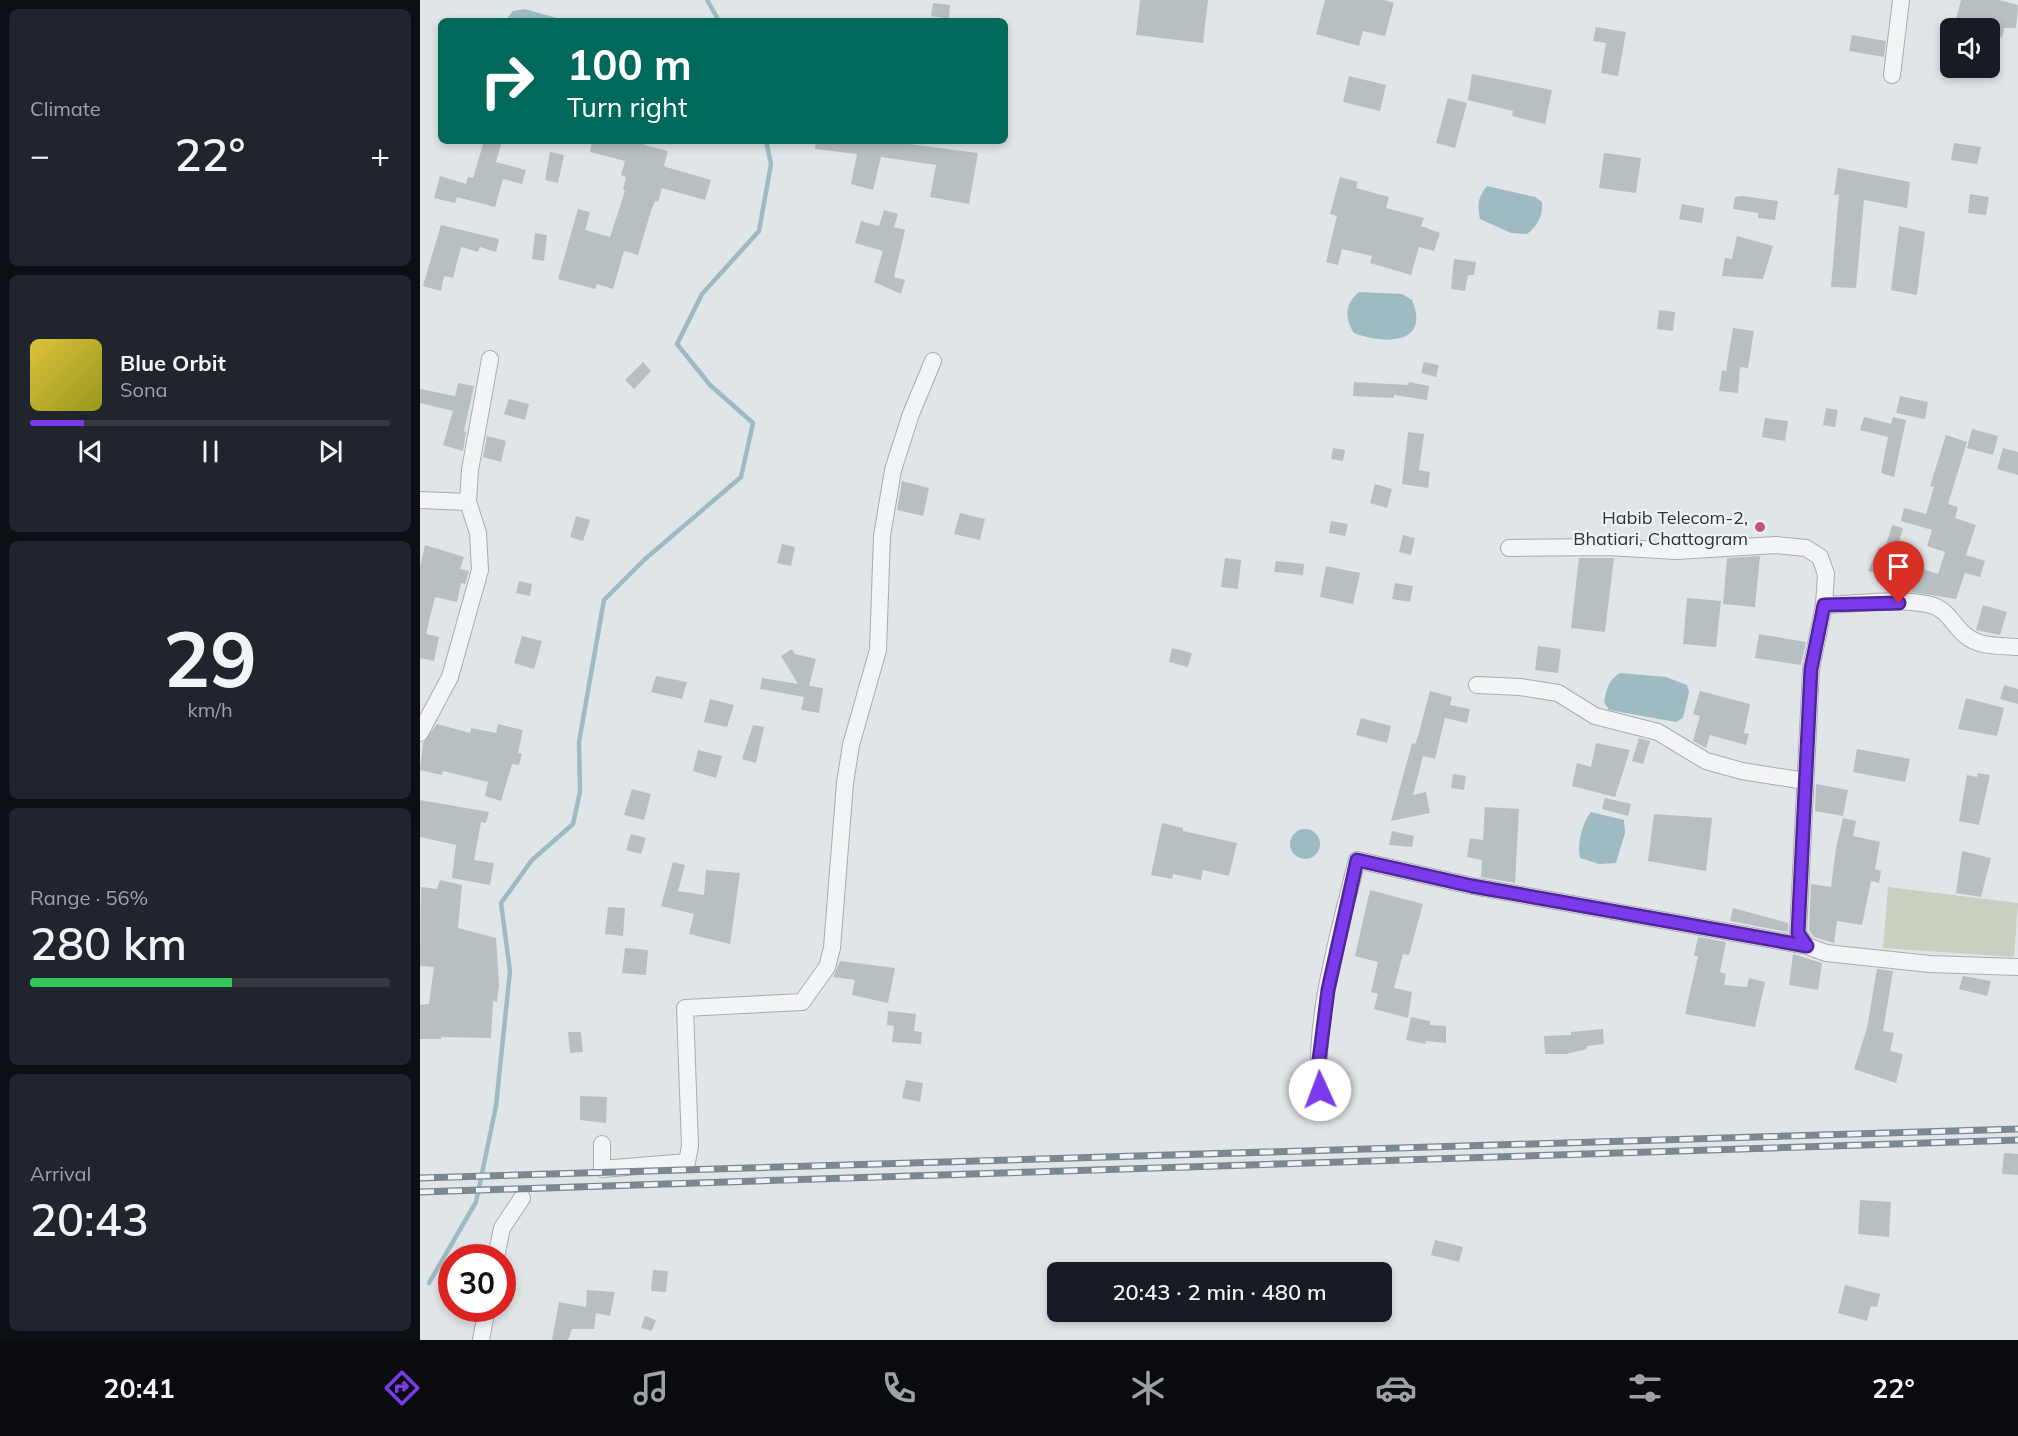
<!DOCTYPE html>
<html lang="en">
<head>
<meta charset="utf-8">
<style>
  :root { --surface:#171b24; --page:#20242c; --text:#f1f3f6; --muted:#9ea1a6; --line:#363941; --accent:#7c3aed }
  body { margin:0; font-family:Mulish,sans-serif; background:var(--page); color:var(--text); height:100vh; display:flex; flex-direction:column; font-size:22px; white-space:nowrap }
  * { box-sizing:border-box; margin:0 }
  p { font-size:20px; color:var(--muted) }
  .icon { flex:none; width:33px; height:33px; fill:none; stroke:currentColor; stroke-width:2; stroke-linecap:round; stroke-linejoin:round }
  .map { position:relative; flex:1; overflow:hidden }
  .details { display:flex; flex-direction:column; gap:9px; padding:9px; background:#0d0f14; width:420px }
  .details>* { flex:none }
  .top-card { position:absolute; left:18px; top:18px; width:570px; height:126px; border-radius:9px; box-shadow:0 3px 9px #0003; background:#00695c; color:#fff; overflow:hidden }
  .tools { position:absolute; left:1520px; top:18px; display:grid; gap:12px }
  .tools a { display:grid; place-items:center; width:60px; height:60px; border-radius:9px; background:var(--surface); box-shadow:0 3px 9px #0003; font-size:30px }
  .speed { position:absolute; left:18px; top:1244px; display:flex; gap:12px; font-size:30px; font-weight:700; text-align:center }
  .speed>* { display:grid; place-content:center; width:78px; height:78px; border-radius:50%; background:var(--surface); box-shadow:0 3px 9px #0003; line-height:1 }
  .speed .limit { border:9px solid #d22; background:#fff; color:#111 }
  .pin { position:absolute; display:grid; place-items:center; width:51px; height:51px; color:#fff; margin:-62px -26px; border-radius:50% 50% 50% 0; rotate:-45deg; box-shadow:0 0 6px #0007 }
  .pin .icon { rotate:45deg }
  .me { position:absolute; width:66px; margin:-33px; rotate:358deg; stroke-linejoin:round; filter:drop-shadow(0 0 4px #0008) }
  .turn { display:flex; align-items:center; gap:21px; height:126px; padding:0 30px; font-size:27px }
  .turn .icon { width:78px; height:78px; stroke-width:2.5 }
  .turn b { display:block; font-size:42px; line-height:51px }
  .big { font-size:45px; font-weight:600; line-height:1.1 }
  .details .tile { flex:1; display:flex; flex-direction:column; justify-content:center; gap:9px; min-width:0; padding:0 21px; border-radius:9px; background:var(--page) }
  .details .dial { align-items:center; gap:0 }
  .dial b { font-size:78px; line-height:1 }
  .song { display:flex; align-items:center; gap:18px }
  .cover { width:72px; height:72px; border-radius:9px; background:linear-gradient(135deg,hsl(50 70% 55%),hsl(60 70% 35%)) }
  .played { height:6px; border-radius:3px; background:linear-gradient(90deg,var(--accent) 15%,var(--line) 15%) }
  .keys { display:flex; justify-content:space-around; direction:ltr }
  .heat { display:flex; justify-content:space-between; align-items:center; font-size:33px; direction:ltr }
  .charge { height:9px; border-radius:4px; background:linear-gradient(90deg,#34c759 56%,var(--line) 0) }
  .trip { position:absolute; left:627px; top:1262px; width:345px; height:60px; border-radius:9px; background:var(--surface); box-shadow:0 3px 9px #0003; font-weight:600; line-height:60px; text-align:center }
  .menu { display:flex; height:96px; justify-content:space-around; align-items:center; background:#090b0e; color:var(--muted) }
  .menu .icon { width:42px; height:42px }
  .menu .current { color:var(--accent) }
  .menu b { font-size:27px; color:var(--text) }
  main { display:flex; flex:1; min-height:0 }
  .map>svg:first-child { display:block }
  .green { fill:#c9d0c2 }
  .water { fill:#9ebbc3 }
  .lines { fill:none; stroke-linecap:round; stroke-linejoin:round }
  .stream { stroke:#9ebbc3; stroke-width:4.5 }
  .building { fill:#b8bfc3 }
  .street-casing { stroke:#a6adb1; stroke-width:18 }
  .street { stroke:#f2f4f6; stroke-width:16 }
  .rail-casing { stroke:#7b888f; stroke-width:7 }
  .rail { stroke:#eff3f5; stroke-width:4.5; stroke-dasharray:14; stroke-linecap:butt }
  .route-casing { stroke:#51269a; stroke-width:15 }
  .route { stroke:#7c3aed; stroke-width:10 }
  .poi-dot { fill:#bf5281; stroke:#eff3f5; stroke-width:2 }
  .labels { text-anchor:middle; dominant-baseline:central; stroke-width:4.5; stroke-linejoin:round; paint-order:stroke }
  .poi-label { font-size:18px; fill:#2a363d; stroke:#eff3f5; text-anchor:end }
</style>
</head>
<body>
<main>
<section class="details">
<div class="tile"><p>Climate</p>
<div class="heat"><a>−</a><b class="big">22°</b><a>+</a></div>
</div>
<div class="tile">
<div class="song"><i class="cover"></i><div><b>Blue Orbit</b><p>Sona</p></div></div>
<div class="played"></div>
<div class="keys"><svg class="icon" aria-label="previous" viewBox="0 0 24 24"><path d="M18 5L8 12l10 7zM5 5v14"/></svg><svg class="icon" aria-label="pause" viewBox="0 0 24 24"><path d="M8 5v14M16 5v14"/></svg><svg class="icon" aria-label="next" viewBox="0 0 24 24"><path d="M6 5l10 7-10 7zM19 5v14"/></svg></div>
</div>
<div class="tile dial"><b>29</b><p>km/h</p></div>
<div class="tile"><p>Range · 56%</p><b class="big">280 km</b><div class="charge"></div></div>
<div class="tile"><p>Arrival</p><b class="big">20:43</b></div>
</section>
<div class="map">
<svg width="1598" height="1340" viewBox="0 0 1598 1340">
  <rect width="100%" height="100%" fill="#e0e5e7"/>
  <!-- green -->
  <path class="green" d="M1468 887 1598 903 1594 957 1463 948Z"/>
  <!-- water -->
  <path class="water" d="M104 9 148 21H85L93 11Z
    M1067 186 1115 197 1122 202C1123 216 1118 225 1107 234L1091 233 1060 219C1057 205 1058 197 1067 186Z
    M939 292 982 294 992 300C1011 346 963 344 934 333 924 319 925 303 939 292Z
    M1200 673 1246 677 1267 685 1269 692 1263 718 1256 722 1189 710 1184 702C1187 689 1188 680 1200 673Z
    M1171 812 1204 820 1205 833 1196 863 1179 864 1160 858C1157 844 1162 823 1171 812Z
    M870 844a15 15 0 1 1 30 0a15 15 0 1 1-30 0Z"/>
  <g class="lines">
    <!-- stream -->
    <path class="stream" d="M287 0 299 21
      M9 1283 56 1202 76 1106 90 971 81 903 112 860 153 824 160 792 159 742 184 600 224 560 321 477 333 423 290 385 257 344 282 294 339 231 351 164 346 141"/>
  </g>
  <!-- building -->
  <path class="building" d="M720 0H788L783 43 716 35Z
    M905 0H964L974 3 965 36 943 31 939 46 896 34Z
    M1541 0H1579L1598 5 1596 28H1584L1582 37 1569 34V28H1538L1540 20 1536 19Z
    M513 3 530 5 529 19 511 16Z
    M1176 27 1206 32 1198 76 1181 73 1186 43 1173 41Z
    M1432 35 1466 41 1464 57 1429 51Z
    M1052 74 1132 90 1125 124 1092 116 1093 111 1048 100Z
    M929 76 966 85 960 111 923 102Z
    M1028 98 1047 103 1035 148 1016 143Z
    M64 141H82L76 162 106 170 102 184 83 179 75 207 37 197 35 203 14 198 20 176 46 184 48 177 53 178Z
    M172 141H226L224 145 248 151 244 165 246 167 291 180 285 200 242 188 238 202 235 201 231 211 218 255 204 251 193 289 177 284 175 289 138 279 158 209 170 212 165 230 190 237 205 191 203 190 206 177 201 175 205 161 170 152Z
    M396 141H465L558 153 549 204 510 197 516 165 461 157 453 190 431 184 437 154 395 149Z
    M1534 143 1561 147 1557 164 1531 160Z
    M130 152 144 155 138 183 125 180Z
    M1184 153 1221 158 1216 193 1179 188Z
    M1418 168 1490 182 1487 208 1444 200 1436 288 1411 287 1419 194 1414 195Z
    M920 177 938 182 936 188 969 197 966 208 1004 218 1001 226 1020 233 1014 251 999 247 991 275 950 263 952 256 922 249 918 265 906 262 917 216 910 214Z
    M1550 194 1569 197 1566 215 1548 213Z
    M1322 196 1358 201 1355 220 1338 218V213L1313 209 1315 197Z
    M1262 204 1284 208 1282 223 1259 219Z
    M464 210 478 214 474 227 485 230 474 277 485 280 481 294 454 282 463 251 435 243 441 221 459 226Z
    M21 225 79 239 76 252 60 247 58 252 41 247 33 278 24 276 21 291 3 286Z
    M1479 226 1505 232 1497 295 1471 290Z
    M115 233 127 235 124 261 112 259Z
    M1317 236 1353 246 1343 279 1302 276 1305 258 1312 259Z
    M1034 259 1056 262 1054 275H1048L1045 291 1031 289Z
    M1239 310 1255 312 1253 331 1237 329Z
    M1313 328 1334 331 1328 368 1320 367 1318 393 1299 391 1302 370 1306 371Z
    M223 362 231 371 214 389 205 380Z
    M1004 362 1019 365 1016 377 1001 373Z
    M934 382 988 385 989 382 1009 386 1007 400 974 395V398L933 396Z
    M38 383 54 386 44 431 46 432 43 451 23 445 33 411 0 403V389L35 396Z
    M1480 396 1508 402 1505 419 1476 413Z
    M89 399 109 404 105 420 84 414Z
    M1406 408 1418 410 1415 427 1403 425Z
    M1444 417 1471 424 1473 417 1486 420 1474 477 1461 473 1468 437 1440 430Z
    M1345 418 1368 421 1365 441 1342 437Z
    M1552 429 1578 436 1573 455 1547 448Z
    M988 432 1004 434 999 470 1010 472 1008 488 982 484Z
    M1526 435 1547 442 1528 504 1538 507 1535 518 1556 525 1546 555 1565 561 1560 577 1545 573 1536 599 1491 592 1499 568 1518 574 1525 552 1507 546 1512 530 1481 521 1484 508 1506 514 1514 487 1510 486Z
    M67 436 86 441 81 462 63 457Z
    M913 448 925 450 923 461 911 459Z
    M1583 448 1598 452V475L1577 469Z
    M482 481 509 488 503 516 477 510Z
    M955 484 972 489 967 508 950 503Z
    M540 513 565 519 560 540 534 534Z
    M156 516 170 520 163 541 150 537Z
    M911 521 928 524 925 536 909 533Z
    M1472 525 1483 528 1474 561 1478 562 1474 577 1448 571 1459 547 1465 549Z
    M983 535 995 538 991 555 979 552Z
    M362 544 375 547 371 566 357 563Z
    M5 545 44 557 40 569 49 571 45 584 41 583 37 602 15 597 6 634 19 637 14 661 0 658V567Z
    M1340 556 1335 607 1303 604 1307 558Z
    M805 558 821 560 818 589 801 587Z
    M1159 558H1194L1185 632 1151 628Z
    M856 561 884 564 883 575 854 572Z
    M906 566 940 573 933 604 900 597Z
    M99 581 112 584 110 596 96 593Z
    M975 583 993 586 990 602 972 599Z
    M1267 598 1301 601 1296 647 1263 644Z
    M1563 605 1587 612 1580 635 1556 630Z
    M1339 634 1386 642 1381 665 1335 658Z
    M102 636 122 641 114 669 94 663Z
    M1118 646 1141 649 1138 673 1115 670Z
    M752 648 772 653 768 667 749 662Z
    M372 649 375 654 396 659 389 686 403 688 399 713 381 710 384 697 340 689 342 678 378 684 361 656Z
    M236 676 267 682 262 699 231 692Z
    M1584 685 1598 689V704L1580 699Z
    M1010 691 1032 697 1030 705 1050 709 1047 723 1025 718 1015 759 1003 756 993 795 1006 792 1010 813 971 821 992 743 995 744 999 733Z
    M1280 691 1330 704 1324 733 1329 734 1326 745 1290 735 1286 748 1273 741 1280 716 1273 714Z
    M1546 698 1584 708 1577 736 1538 729Z
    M290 699 314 705 307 727 284 722Z
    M941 718 971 726 967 743 936 735Z
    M17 724 50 733 51 728 76 733 78 724 103 730 98 753 102 754 99 765 92 764 81 801 65 796 68 782 23 771 22 775 0 770 3 743Z
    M333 725 344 727 336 763 322 759Z
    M1219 738 1230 741 1223 764 1212 761Z
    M1176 743 1210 750 1195 797 1152 786 1157 763 1171 767Z
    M1437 749 1490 759 1485 782 1433 772Z
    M278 750 302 756 296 778 273 771Z
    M1558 773 1570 775 1559 825 1539 821 1547 775 1557 777Z
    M1033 774 1046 776 1044 790 1031 788Z
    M1396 784 1428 790 1423 816 1395 811Z
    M212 789 231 794 224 820 204 815Z
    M1185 798 1211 804 1208 816 1182 809Z
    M0 800 69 812 66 823 61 822 54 860 74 863 70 885 32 878 36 845 0 837Z
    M1065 807 1099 809 1095 883 1061 877 1062 860 1047 857 1050 838 1063 840Z
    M1234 814 1292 818 1286 871 1228 861Z
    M1423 818 1436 821 1433 836 1460 842 1455 869 1461 871 1459 883 1451 881 1442 925 1417 921 1414 943 1394 937 1389 930 1391 884 1411 887 1416 848Z
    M742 823 763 828V831L817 843 809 876 783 870 781 880 753 874 752 879 731 875Z
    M972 831 994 836 992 847 969 845Z
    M211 834 226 838 221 854 206 850Z
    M1542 851 1571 858 1561 897 1536 893Z
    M253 862 265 865 258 891 284 895 286 870 320 873 310 944 269 934 274 914 241 906Z
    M20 880 42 885 38 928 76 938 79 984 77 1002 73 1001 71 1038 21 1037V1039H0V1005L9 1004 14 967 0 966 1 887 17 889Z
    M950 890 1003 904 989 955 983 954 974 988 992 992 988 1018 954 1009 958 994 951 992 958 962 935 956Z
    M188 907 205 908 203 936 185 934Z
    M1313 908 1368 923V932L1310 921Z
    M1278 937 1306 942 1300 972 1306 974 1304 985 1327 987 1329 978 1345 982 1335 1027 1265 1014 1278 956H1274Z
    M205 948 228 950 226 975 202 973Z
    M1373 954 1402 963 1398 990 1369 985Z
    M420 961 475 968 468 1003 432 995 435 980 413 977Z
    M1457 969 1473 971 1463 1031 1474 1033 1470 1051 1483 1054 1476 1083 1434 1069 1447 1028Z
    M1543 976 1571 981 1567 996 1539 989Z
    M468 1011 496 1014 494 1031 502 1032 501 1044 472 1042 474 1026 467 1025Z
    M991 1017 1010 1021V1025L1026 1026V1043L1006 1041V1044L986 1040Z
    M1183 1029 1184 1044 1167 1046V1049L1146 1054H1125L1124 1036 1151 1035V1032Z
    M148 1032H161L163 1052 150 1053Z
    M486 1080 503 1083 500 1102 482 1098Z
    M160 1096 187 1097 186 1123 160 1120Z
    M1584 1153 1598 1154V1175L1582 1174Z
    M1440 1200 1471 1202 1469 1237 1438 1234Z
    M1015 1240 1043 1247 1039 1262 1011 1255Z
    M233 1270 248 1271 246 1292 231 1291Z
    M1425 1285 1460 1294 1457 1307 1451 1306 1447 1321 1418 1313Z
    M167 1290 195 1292 190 1316 176 1313 174 1329H152L148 1340H132L139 1302 166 1307Z
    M225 1316 236 1320 232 1331 221 1328Z"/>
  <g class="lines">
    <defs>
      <path id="street" d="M1472 75 1481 0
        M0 500 48 502 50 470 70 359
        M1089 548 1188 547 1256 551 1356 545 1386 548 1400 557 1406 574 1404 605 1391 669 1378 933 1387 946 1406 953 1510 964 1598 967
        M1404 605C1438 604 1478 597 1511 605 1527 609 1533 625 1545 635 1560 648 1579 645 1598 647
        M1057 685 1100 687 1138 693 1175 716 1238 732 1286 761 1322 771 1385 781
        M0 733 30 677 60 570 58 533 48 502
        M902 1105C889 1031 919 933 937 860L1052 886 1387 946
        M182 1144V1169L267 1162 270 1146 265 1008 382 1002 407 967 412 948 425 783 431 745 458 650 462 536 473 470 491 414 513 361
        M76 1257 82 1228 102 1198
        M61 1340 67 1308"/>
    </defs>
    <!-- street casing -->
    <use href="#street" class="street-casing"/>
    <!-- street -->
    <use href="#street" class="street"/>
    <defs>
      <path id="rail" d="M0 1178 1598 1129
        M0 1192 1598 1140"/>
    </defs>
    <!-- rail casing -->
    <use href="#rail" class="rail-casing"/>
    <!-- rail -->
    <use href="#rail" class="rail"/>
  </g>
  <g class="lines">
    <defs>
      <path id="route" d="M900 1090 897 1076 908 990 937 860 1052 886 1387 946 1378 933 1391 669 1404 605 1479 603"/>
    </defs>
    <!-- route casing -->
    <use href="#route" class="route-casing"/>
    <!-- route -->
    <use href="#route" class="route"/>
  </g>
  <!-- markers -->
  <circle class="poi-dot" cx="1340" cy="527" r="6"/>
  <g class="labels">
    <!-- poi labels -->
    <g class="poi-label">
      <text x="1328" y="517">Habib Telecom-2,<tspan x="1328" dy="21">Bhatiari, Chattogram</tspan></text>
    </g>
  </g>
</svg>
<div class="tools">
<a><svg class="icon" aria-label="sound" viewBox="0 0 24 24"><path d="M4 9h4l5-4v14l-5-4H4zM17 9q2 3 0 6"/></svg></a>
</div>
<div class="speed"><div class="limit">30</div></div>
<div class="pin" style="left:1479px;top:603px;background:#d93025"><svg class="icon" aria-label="arrive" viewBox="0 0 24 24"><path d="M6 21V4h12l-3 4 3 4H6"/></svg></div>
<svg class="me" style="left:900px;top:1090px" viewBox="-20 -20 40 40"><circle r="19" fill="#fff"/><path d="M0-13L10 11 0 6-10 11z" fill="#7c3aed"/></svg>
<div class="trip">20:43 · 2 min · 480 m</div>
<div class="top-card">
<div class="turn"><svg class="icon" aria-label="right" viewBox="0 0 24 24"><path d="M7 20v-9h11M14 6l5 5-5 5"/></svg><div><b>100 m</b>Turn right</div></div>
</div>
</div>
</main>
<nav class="menu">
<b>20:41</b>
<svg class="icon current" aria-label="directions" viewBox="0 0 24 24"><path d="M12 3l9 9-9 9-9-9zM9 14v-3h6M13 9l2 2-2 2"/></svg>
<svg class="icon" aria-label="music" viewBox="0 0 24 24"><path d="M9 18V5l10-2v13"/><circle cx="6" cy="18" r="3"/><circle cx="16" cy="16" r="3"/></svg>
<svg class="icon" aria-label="phone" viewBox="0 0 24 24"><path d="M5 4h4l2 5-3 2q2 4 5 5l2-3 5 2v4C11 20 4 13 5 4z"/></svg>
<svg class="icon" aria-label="climate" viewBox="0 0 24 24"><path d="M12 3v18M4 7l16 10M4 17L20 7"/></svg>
<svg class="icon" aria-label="car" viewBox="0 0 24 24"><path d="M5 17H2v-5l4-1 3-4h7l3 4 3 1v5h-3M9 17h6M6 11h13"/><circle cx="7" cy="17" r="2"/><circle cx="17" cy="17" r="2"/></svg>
<svg class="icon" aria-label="filters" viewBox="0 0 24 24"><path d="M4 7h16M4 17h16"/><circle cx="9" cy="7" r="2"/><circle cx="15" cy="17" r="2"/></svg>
<b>22°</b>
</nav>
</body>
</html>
